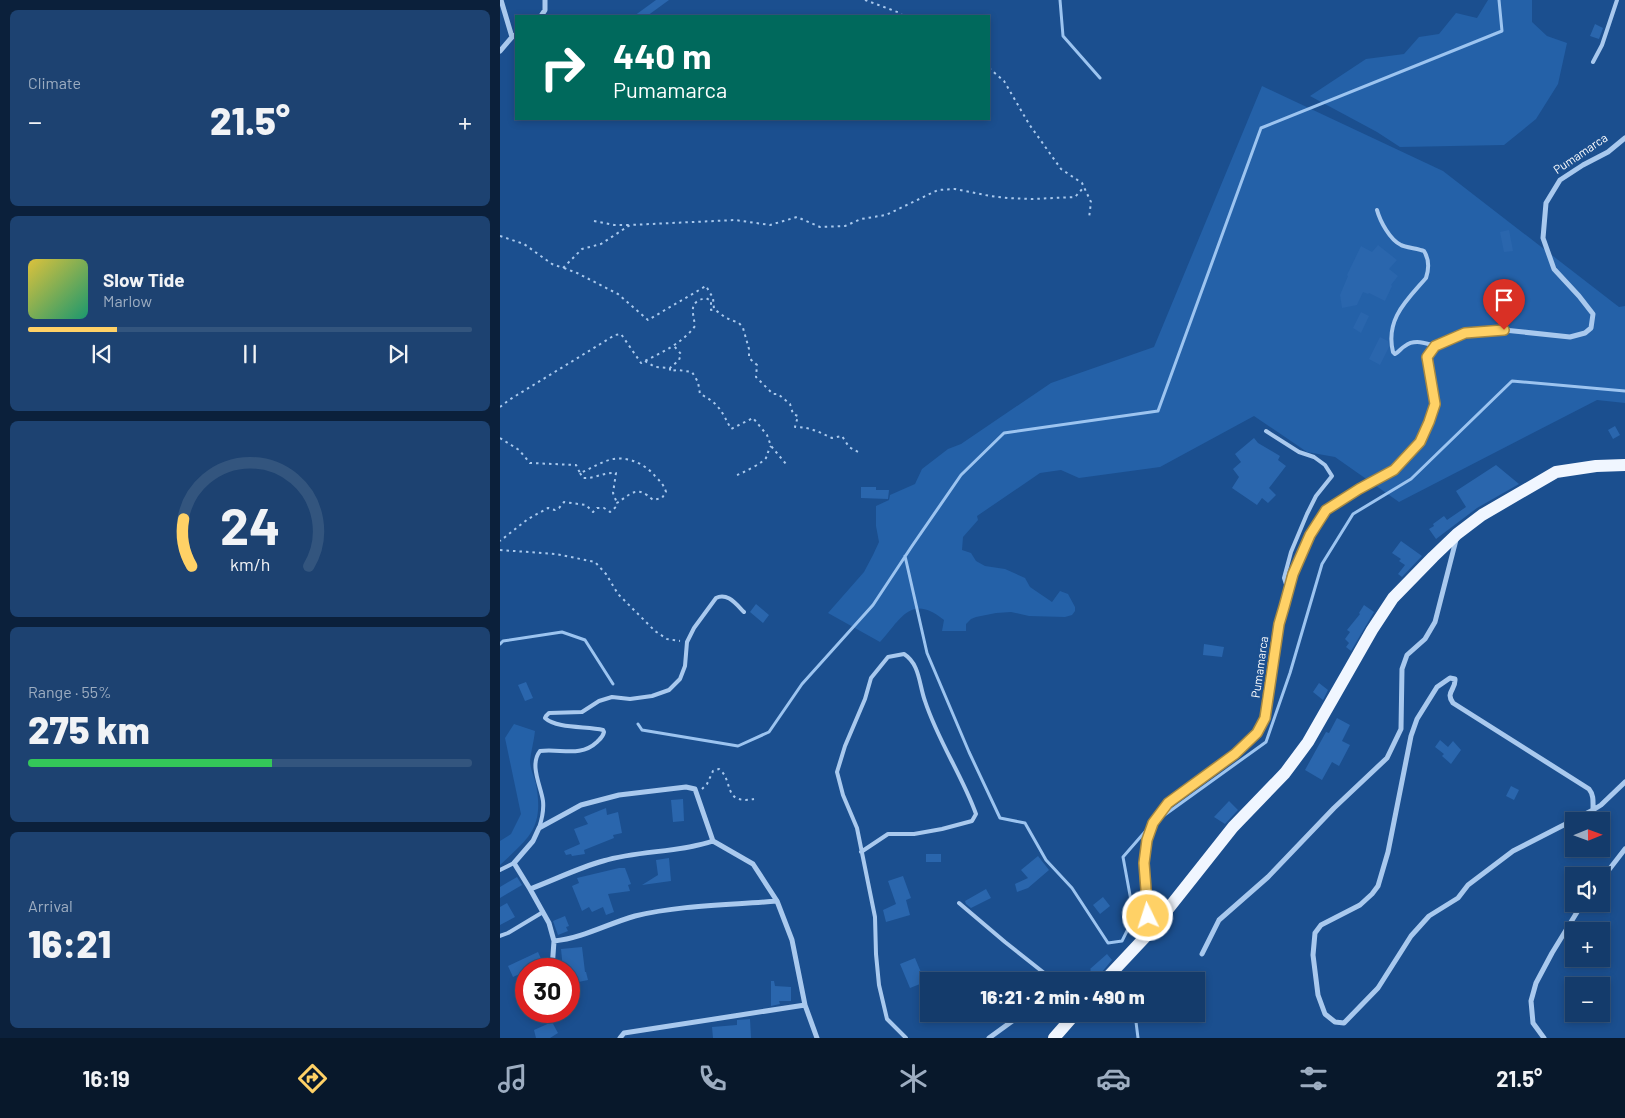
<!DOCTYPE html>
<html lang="en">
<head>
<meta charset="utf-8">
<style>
  :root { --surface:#143b6b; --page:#1d4271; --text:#f1f3f6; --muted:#9dadc1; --line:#33557e; --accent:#ffd166 }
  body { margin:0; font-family:Barlow,sans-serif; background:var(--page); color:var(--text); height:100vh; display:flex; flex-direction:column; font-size:19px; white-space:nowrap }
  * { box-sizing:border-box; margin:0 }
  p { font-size:16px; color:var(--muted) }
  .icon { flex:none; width:28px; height:28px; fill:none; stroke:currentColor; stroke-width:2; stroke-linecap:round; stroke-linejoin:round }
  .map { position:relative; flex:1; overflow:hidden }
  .sheet { display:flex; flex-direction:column; gap:10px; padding:10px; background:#0b203b; width:500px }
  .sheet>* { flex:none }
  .guide { position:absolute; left:15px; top:15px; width:475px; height:105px; border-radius:0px; box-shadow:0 2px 8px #0003,0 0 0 1px var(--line); background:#00695c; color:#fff; overflow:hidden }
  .needle { width:32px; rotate:89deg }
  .tools { position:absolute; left:1065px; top:812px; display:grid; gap:10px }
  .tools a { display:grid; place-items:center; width:45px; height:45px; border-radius:0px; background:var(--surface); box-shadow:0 2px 8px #0003,0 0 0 1px var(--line); font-size:25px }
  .speed { position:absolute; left:15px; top:958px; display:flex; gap:10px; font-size:25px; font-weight:700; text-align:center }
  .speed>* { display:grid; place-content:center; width:65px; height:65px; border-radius:50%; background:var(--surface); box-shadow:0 2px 8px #0003,0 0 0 1px var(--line); line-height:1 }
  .speed .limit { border:8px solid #d22; background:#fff; color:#111 }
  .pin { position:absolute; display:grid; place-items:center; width:42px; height:42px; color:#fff; margin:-51px -21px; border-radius:50% 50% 50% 0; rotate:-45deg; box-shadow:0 0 5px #0007 }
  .pin .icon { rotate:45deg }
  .me { position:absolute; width:55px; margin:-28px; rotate:356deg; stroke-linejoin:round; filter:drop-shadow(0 0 4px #0008) }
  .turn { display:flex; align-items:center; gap:18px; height:105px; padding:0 15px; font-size:22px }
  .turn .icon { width:65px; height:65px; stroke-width:2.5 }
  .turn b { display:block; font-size:35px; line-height:42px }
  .big { font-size:38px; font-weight:800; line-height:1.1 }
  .sheet .tile { flex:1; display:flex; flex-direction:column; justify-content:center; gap:8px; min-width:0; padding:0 18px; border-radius:8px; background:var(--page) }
  .sheet .dial { align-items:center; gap:0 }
  .dial svg { height:130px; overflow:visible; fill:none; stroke:var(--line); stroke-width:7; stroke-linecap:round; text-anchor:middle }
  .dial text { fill:var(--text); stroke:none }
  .song { display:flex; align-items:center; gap:15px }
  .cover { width:60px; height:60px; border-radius:8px; background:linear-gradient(135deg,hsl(50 70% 55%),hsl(160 70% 35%)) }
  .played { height:5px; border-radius:2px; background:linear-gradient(90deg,var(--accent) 20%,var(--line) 20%) }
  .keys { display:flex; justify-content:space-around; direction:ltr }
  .heat { display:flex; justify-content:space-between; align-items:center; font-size:28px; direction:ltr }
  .charge { height:8px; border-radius:4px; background:linear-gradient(90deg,#34c759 55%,var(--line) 0) }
  .trip { position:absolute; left:420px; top:972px; width:285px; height:50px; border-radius:0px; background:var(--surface); box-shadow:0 2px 8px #0003,0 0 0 1px var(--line); font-weight:800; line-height:50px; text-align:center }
  .dock { display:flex; height:80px; justify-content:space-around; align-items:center; background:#08182b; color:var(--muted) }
  .dock .icon { width:35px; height:35px }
  .dock .current { color:var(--accent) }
  .dock b { font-size:22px; color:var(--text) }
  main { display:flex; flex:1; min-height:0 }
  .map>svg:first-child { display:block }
  .green { fill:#2461a8 }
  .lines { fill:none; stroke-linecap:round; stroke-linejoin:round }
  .stream { stroke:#9cc4f0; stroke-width:3 }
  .building { fill:#2a66ad }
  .path { stroke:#a9c9ee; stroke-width:2; stroke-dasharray:2.5 4; stroke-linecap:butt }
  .lane { stroke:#a9c9ee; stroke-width:4 }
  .street { stroke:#a9c9ee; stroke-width:5 }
  .primary { stroke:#f0f6ff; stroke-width:12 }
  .route-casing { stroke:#a68842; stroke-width:12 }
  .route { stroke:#ffd166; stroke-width:9 }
  .labels { text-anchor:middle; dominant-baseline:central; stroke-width:5; stroke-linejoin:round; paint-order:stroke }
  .street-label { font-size:12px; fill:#fff; stroke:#1b4f8f }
</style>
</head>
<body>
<main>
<section class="sheet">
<div class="tile"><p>Climate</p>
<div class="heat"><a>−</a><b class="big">21.5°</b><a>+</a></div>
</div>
<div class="tile">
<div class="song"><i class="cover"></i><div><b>Slow Tide</b><p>Marlow</p></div></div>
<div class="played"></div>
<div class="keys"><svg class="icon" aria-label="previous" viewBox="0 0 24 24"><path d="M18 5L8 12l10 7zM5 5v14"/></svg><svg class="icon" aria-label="pause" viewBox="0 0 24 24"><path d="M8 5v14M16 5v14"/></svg><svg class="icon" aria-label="next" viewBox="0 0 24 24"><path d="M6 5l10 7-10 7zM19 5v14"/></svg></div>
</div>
<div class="tile dial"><svg viewBox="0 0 100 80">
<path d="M14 69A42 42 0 1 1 86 69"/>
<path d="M14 69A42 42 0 0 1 9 40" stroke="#ffd166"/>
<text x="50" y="56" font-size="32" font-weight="700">24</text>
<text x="50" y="72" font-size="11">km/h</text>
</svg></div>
<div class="tile"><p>Range · 55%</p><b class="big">275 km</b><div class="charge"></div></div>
<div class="tile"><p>Arrival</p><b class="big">16:21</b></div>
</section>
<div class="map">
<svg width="1125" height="1038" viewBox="0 0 1125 1038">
  <rect width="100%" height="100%" fill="#1b4f8f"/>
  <!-- green -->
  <path class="green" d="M988 0H1032V22L1047 36 1067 43 1058 84 1036 119 1004 145 900 147 877 132 810 96 866 59 904 54 919 37 939 34 956 13 977 18Z
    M762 86 943 171 1119 307 1125 306V403L1097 400 899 502 835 457 807 452 754 416 660 467 579 478 561 470 540 473 477 516 478 520 463 537 462 550 471 553 476 561 485 566 505 569 525 578 530 587 552 602 560 591 568 594 575 607V611L572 615 565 617 529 616 511 612 496 613 476 617 471 619 466 624V631H442L444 620C411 593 401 619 380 642L328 613 364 572 373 555 379 542 376 526V506L389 500 390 495 415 484 422 469 448 449 461 444 551 383 654 347Z
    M14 724 35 731C34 741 31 751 30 761 30 768 34 776 36 784 44 828 30 837 0 865V841L11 834 21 814 5 738Z"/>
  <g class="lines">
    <!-- stream -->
    <path class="stream" d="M560 0 563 36 600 78
      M405 556 427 653 469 752 500 818 525 823 546 860 572 888 608 943 622 941 634 917 623 857 650 826
      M0 644 3 641 62 632 85 640 113 684
      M138 724 142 730 238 746 269 732 302 684 373 605 412 546 461 475 504 433 658 411 761 128 1002 31 999 0
      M659 819 766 742 790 673 822 564 853 514 911 479 1012 381 1125 391
      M635 1014 638 1038"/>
  </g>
  <!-- building -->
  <path class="building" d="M156 0H169L147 16H134Z
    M1095 24 1103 28 1099 39 1090 36Z
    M1009 230 1013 251 1004 252 1000 232Z
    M878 245 897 260 889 269 898 276 891 285 892 286 885 301 869 293 868 294 863 292 857 305 842 308 840 295 848 276 847 275 861 246 872 252Z
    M861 312 869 316 861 333 853 328Z
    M880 337 888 341 889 347 880 365 869 359Z
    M1115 426 1120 435 1113 439 1108 430Z
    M754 438 758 443 780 456 778 460 786 466 769 488 776 495 768 503 762 498 757 505 732 488 739 477 733 469 741 462 735 454Z
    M996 465 1019 484 977 508 936 539 929 529 934 526 933 524 944 516 947 520 966 507 956 491Z
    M361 487H376V490H389L388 499 361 498Z
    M901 541 922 556 902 577 898 574 905 565 899 561 901 559 892 553Z
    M256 604 269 615 263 623 250 612Z
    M864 605 874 612 851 651 846 647 849 643 845 639 850 632 847 630 860 614 859 613Z
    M704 644 724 647 722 657 703 655Z
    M26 682 33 698 25 701 18 685Z
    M819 683 828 690 823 700 813 692Z
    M837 718 850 725 842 741 850 745 839 766 832 762 822 780 805 770 826 732 829 733Z
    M940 740 948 747 953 741 961 750 951 764 942 756 944 754 935 747Z
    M1011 786 1019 790 1014 800 1006 796Z
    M183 799 184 821 173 822 171 800Z
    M729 801 738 810 725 824 714 817Z
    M106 808 107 815 118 812 122 833 113 835 114 838 84 850 85 854 72 856 71 854 66 855 64 851 80 844 74 829 88 824 84 817Z
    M426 854H441V862H426Z
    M538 856 549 870 528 888 517 892 515 884 528 878 521 870Z
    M169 858 171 881 142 885 158 875 156 860Z
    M119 868H125L131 884 128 885 130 891 108 894 114 912 106 915 103 907 92 912 89 907 82 911 72 886 79 883 77 878Z
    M403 876 411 898 406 900 410 915 386 922 383 910 396 904 388 881Z
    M17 877 22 885 0 898V887Z
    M486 889 491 898 471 908 466 904 465 901Z
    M603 897 610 906 600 914 593 905Z
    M7 903 15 917 0 925V907Z
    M65 916 69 926 66 927 68 931 58 935 53 921Z
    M82 947 85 972H86L88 980 69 984V969H63L61 949Z
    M38 952 43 963 30 969H26V971L13 977 8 966Z
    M607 954 612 960 596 979 594 981H580L591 970 590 969Z
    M415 958 425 982 410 988 400 964Z
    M271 981H274L275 986 291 987V1001H279L280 1004 271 1006Z
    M250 1019 251 1038H213L212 1027 237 1025V1020Z
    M52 1022 58 1033 50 1038H36L34 1030Z"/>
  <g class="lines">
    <!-- path -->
    <path class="path" d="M365 0 400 13 403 16
      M489 68 504 81 529 124 561 169 582 183 591 202 589 218
      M94 221 114 225H130
      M0 236 24 244 52 264 63 268 82 249 101 244 130 225 235 220 270 225 297 217 320 227 345 226 361 219 386 215 438 190 455 189 490 196 508 198 533 199 575 197 584 187
      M64 268 77 273 118 294 148 320 206 286 213 298 214 309 226 318 239 323 243 328 249 349V358L257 365 256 377 273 394H278L290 404 293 414 298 416 295 427C310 427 319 432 332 438L342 436 349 447 360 453
      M145 361 155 367 170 368 179 360 181 354 174 346
      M170 368V371L178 370 192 372 198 382 200 394C219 403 222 412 231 429L253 418 267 435 271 446 286 464
      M0 407 9 400 115 335 121 334 141 363C160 353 182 344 195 326 193 311 188 302 206 298L211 301V310L214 309
      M0 438 19 450 30 463 76 465 80 473C90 469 99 463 109 460 126 455 144 463 155 476 160 481 164 485 166 492L162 498 153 500C137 485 132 493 117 503V506L110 512 104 508H97L93 512 86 505 64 502 59 508 55 510 48 508 28 519 0 541
      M80 473 83 478C94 479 104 472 116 473L113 493 117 503
      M237 475C243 473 264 462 266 458 268 453 268 451 271 446
      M0 550 56 554 95 562 106 574 118 594 155 631 167 639 180 641
      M202 789 207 784 213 771 219 769C234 780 222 805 254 799"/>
    <!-- lane -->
    <path class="lane" d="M1093 62 1102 45 1117 0
      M877 210C880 221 890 240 901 245 904 247 919 249 924 251 929 259 929 269 926 278 907 300 885 319 893 352L895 354C899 352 901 348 905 346 914 339 926 343 935 346
      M766 431 799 452 814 457 825 465 832 476 816 496 807 514 791 552 784 578 788 591
      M39 828C42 819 44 810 43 801 41 786 29 765 40 751 60 748 80 758 97 742 100 739 103 737 104 732L103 730C87 726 57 729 45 718L46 716 49 713 82 712 99 701 112 697 130 699 152 696 169 690 180 679 185 666 187 642 194 628 216 598C227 592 236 604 244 612
      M361 852 388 834H414L442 829 472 821 476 814C462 775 438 741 425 701 419 685 420 664 404 654L388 657 371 678 365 699 345 746 337 772 343 795 357 828 375 917 376 954 379 985 387 1019 406 1038
      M0 870 14 863
      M459 903 505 942 553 980
      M0 936 8 933 43 912"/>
    <!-- street -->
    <path class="street" d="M1 0 12 37
      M41 16 45 10V0
      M0 51 12 37 16 35
      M1093 810C1093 802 1094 795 1089 789L953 703C945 692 956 690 955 679L950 678 937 687 917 719 911 736 888 852 878 886 872 894 860 905 821 925 815 933 813 955 818 995 825 1014 835 1022 844 1023 878 988 911 936 929 916 958 898 968 885 1013 851 1093 810 1101 805 1125 782
      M1101 880 1125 849
      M30 889 14 863 33 841 39 828 81 805 119 795 186 787 195 789 213 841 253 864 277 901 292 940 305 1005 317 1038
      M649 930 644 863 647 840 653 823 668 803 735 754 757 733 765 718 779 624 788 591 793 574 810 535 826 510 859 489 894 470 920 442 929 422 935 404 927 357 935 346 965 333 1004 330 1070 337 1085 333 1091 328 1093 314 1079 296 1054 269 1043 238 1046 203 1060 180 1083 165 1108 152 1125 138
      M54 941C83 938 107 924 135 916 180 905 230 905 277 901
      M702 954 719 920 768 877 834 808 887 758 901 729 902 669 907 655 925 639 935 622 956 540
      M52 969 54 941 49 923 30 889C54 880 78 868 103 861 139 850 178 853 213 841
      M552 981 553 980 555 981
      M120 1038 124 1033 305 1005
      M489 1038 522 1014
      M1044 1038 1033 1023 1031 1001 1036 983 1052 953 1082 904"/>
    <!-- primary -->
    <path class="primary" d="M604 981 649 933 733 827 785 773 808 742 872 630 893 598 933 557 957 534 982 515 1056 472 1096 466 1125 465
      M554 1038 575 1014"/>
  </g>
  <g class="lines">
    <defs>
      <path id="route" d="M648 916 644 863 647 840 653 823 668 803 735 754 757 733 765 718 779 624 784 607 793 574 810 535 826 510 859 489 894 470 920 442 929 422 935 404 927 357 935 346 965 333 1004 330"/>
    </defs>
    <!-- route casing -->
    <use href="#route" class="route-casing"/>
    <!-- route -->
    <use href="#route" class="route"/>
  </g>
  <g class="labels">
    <!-- street labels -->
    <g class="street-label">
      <text transform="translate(1080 153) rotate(-34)">Pumamarca</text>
      <text transform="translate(759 667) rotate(-82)">Pumamarca</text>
    </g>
  </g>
</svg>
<div class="tools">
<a><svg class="needle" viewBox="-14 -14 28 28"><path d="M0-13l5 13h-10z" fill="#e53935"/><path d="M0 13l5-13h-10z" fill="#9dadc1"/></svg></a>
<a><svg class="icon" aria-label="sound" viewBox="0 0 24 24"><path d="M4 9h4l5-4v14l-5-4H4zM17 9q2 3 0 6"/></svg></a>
<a>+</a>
<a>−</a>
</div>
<div class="speed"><div class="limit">30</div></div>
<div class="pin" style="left:1004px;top:330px;background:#d93025"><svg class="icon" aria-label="arrive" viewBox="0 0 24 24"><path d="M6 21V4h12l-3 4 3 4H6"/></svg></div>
<svg class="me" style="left:648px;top:916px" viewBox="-20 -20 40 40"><circle r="17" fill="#ffd166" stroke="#fff" stroke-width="3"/><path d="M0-11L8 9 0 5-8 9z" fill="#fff"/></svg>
<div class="trip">16:21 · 2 min · 490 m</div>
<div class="guide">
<div class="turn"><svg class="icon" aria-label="right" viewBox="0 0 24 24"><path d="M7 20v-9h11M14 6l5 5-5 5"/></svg><div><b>440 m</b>Pumamarca</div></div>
</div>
</div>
</main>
<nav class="dock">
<b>16:19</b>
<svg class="icon current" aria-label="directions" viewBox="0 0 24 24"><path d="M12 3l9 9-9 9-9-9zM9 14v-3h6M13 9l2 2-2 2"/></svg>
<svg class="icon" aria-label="music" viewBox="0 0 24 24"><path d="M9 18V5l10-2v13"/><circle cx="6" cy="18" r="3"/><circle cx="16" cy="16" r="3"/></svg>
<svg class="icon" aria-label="phone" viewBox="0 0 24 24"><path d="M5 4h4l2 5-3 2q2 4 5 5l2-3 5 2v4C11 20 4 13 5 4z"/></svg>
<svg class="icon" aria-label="climate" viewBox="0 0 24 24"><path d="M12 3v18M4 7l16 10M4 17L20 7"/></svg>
<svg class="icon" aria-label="car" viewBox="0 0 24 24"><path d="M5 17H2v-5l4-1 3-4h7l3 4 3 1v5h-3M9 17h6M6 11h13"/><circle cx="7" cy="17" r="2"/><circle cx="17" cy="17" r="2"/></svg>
<svg class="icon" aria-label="filters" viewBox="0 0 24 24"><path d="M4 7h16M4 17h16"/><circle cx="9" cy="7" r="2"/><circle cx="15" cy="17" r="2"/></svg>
<b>21.5°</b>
</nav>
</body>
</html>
